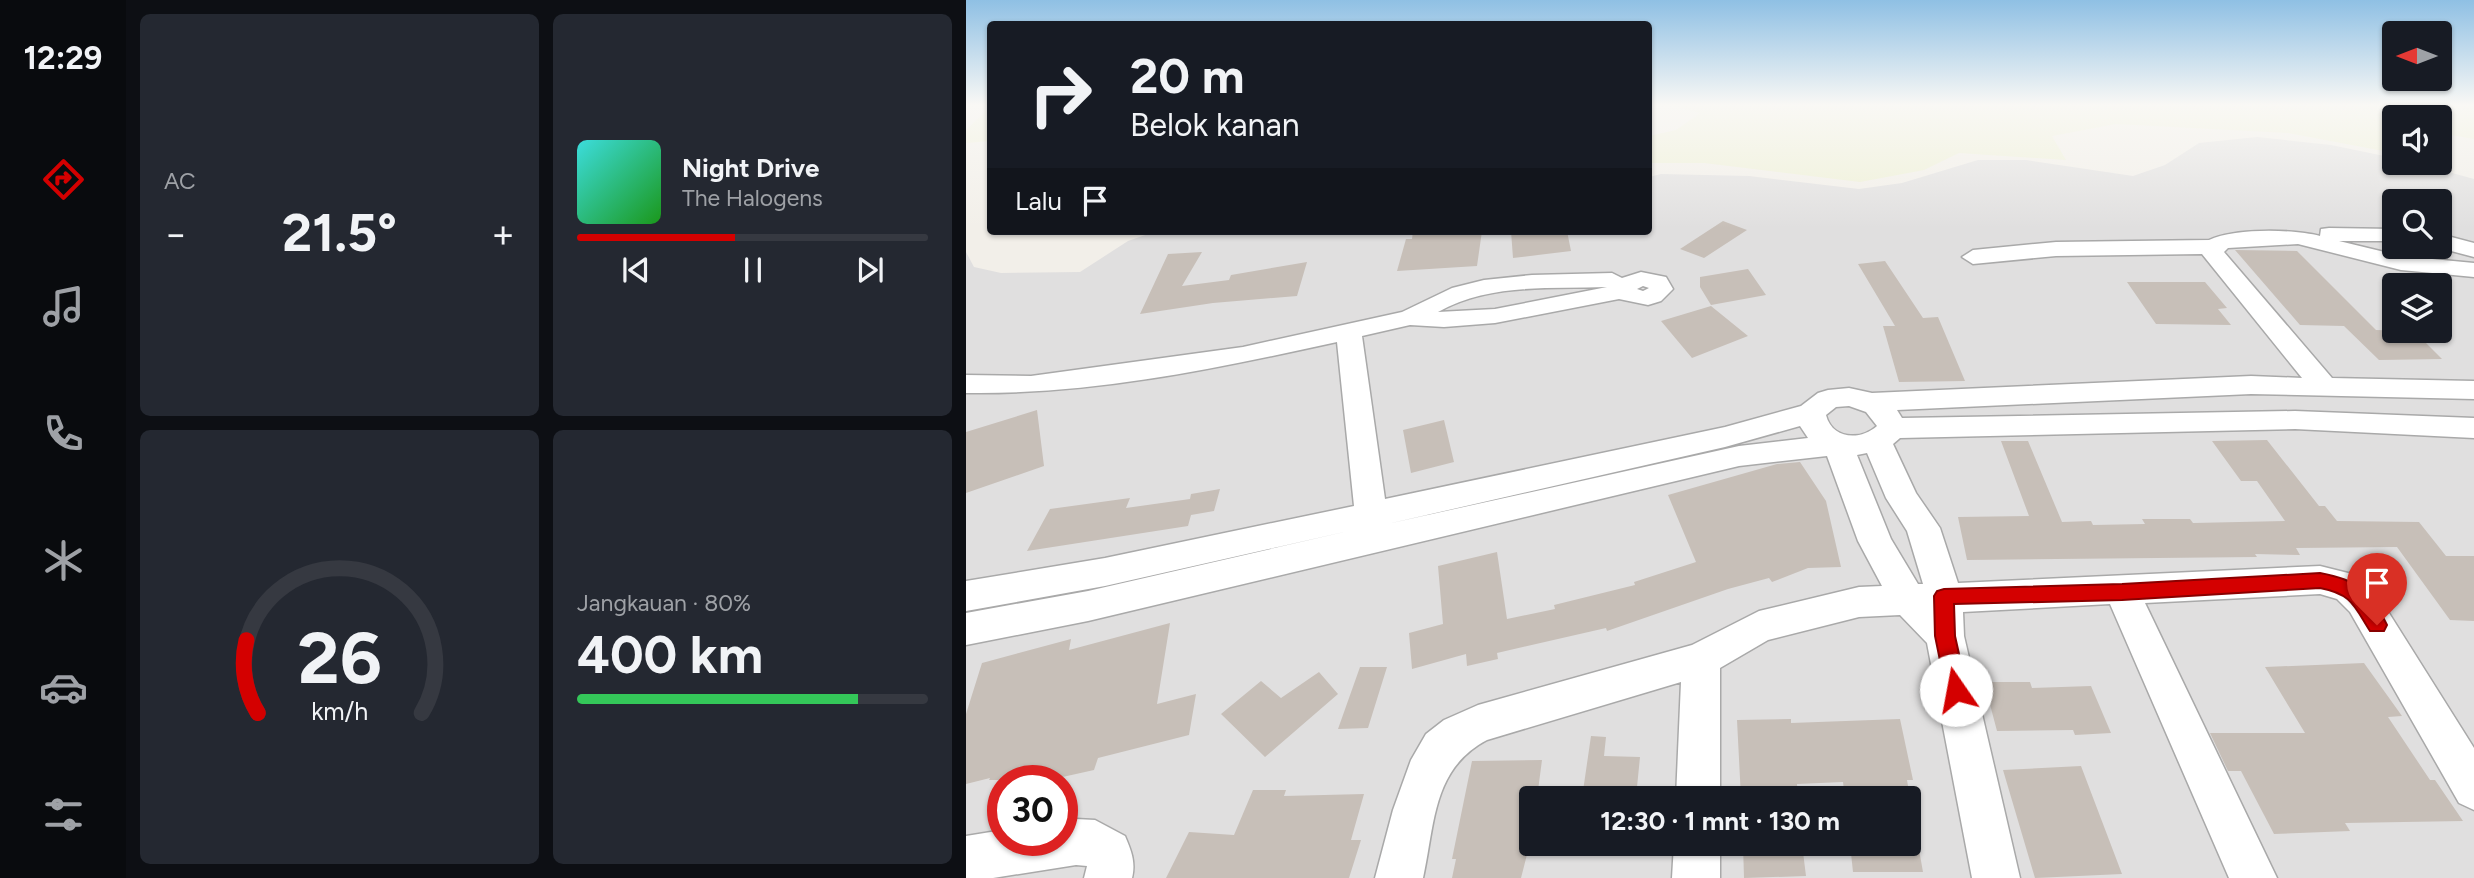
<!DOCTYPE html>
<html lang="id">
<head>
<meta charset="utf-8">
<style>
  :root { --surface:#171b24; --page:#242831; --text:#f1f3f6; --muted:#9ea1a6; --line:#363941; --accent:#d40000 }
  body { margin:0; font-family:Figtree,sans-serif; background:var(--page); color:var(--text); height:100vh; display:flex; flex-direction:column; font-size:26px; white-space:nowrap }
  * { box-sizing:border-box; margin:0 }
  p { font-size:23px; color:var(--muted) }
  .icon { flex:none; width:38px; height:38px; fill:none; stroke:currentColor; stroke-width:2; stroke-linecap:round; stroke-linejoin:round }
  .map { position:relative; flex:1; overflow:hidden }
  .side { display:flex; flex-direction:column; gap:14px; padding:14px; background:#0d0f14; width:840px }
  .side>* { flex:none }
  .top-card { position:absolute; left:21px; top:21px; width:665px; height:214px; border-radius:7px; box-shadow:0 2px 5px #0004; background:#171b24; color:var(--text); overflow:hidden }
  .needle { width:46px; rotate:270deg }
  .tools { position:absolute; left:1416px; top:21px; display:grid; gap:14px }
  .tools a { display:grid; place-items:center; width:70px; height:70px; border-radius:7px; background:var(--surface); box-shadow:0 2px 5px #0004; font-size:35px }
  .speed { position:absolute; left:21px; top:765px; display:flex; gap:14px; font-size:35px; font-weight:700; text-align:center }
  .speed>* { display:grid; place-content:center; width:91px; height:91px; border-radius:50%; background:var(--surface); box-shadow:0 2px 5px #0004; line-height:1 }
  .speed .limit { border:10px solid #d22; background:#fff; color:#111 }
  .pin { position:absolute; display:grid; place-items:center; width:60px; height:60px; color:#fff; margin:-72px -30px; border-radius:50% 50% 50% 0; rotate:-45deg; box-shadow:0 0 7px #0007 }
  .pin .icon { rotate:45deg }
  .me { position:absolute; width:77px; margin:-38px; rotate:348deg; stroke-linejoin:round; filter:drop-shadow(0 0 5px #0008) }
  .turn { display:flex; align-items:center; gap:24px; height:147px; padding:0 28px; font-size:32px }
  .turn .icon { width:91px; height:91px; stroke-width:2.5 }
  .turn b { display:block; font-size:49px; line-height:60px }
  .then { display:flex; align-items:center; height:66px; padding:0 28px; background:#0003; gap:14px; font-size:26px }
  .big { font-size:52px; font-weight:700; line-height:1.1 }
  .side .widget { flex:1; display:flex; flex-direction:column; justify-content:center; gap:10px; min-width:0; padding:0 24px; border-radius:10px; background:var(--page) }
  .side .dial { align-items:center; gap:0 }
  .dial svg { height:182px; overflow:visible; fill:none; stroke:var(--line); stroke-width:7; stroke-linecap:round; text-anchor:middle }
  .dial text { fill:var(--text); stroke:none }
  .song { display:flex; align-items:center; gap:21px }
  .cover { width:84px; height:84px; border-radius:10px; background:linear-gradient(135deg,hsl(180 70% 55%),hsl(120 70% 35%)) }
  .played { height:7px; border-radius:4px; background:linear-gradient(90deg,var(--accent) 45%,var(--line) 45%) }
  .keys { display:flex; justify-content:space-around; direction:ltr }
  .heat { display:flex; justify-content:space-between; align-items:center; font-size:38px; direction:ltr }
  .charge { height:10px; border-radius:5px; background:linear-gradient(90deg,#34c759 80%,var(--line) 0) }
  .side .tiles { flex:1; display:grid; gap:14px; grid-template-columns:repeat(2,1fr) }
  .trip { position:absolute; left:553px; top:786px; width:402px; height:70px; border-radius:7px; background:var(--surface); box-shadow:0 2px 5px #0004; font-weight:700; line-height:70px; text-align:center }
  main { display:flex; flex:1; min-height:0 }
  .dock { display:flex; flex-direction:column; width:126px; justify-content:space-around; align-items:center; background:#090b0e; color:var(--muted) }
  .dock .icon { width:49px; height:49px }
  .dock .selected { color:var(--accent) }
  .dock b { font-size:32px; color:var(--text) }
  .map>svg:first-child { display:block }
  .residential { fill:#e0dfdf; fill-rule:evenodd }
  .farmland { fill:#eef0d5 }
  .building { fill:#c7bfb8 }
  .lines { fill:none; stroke-linecap:round; stroke-linejoin:round }
  .minor-casing { stroke:#a9a9a9; stroke-width:3 }
  .minor { fill:#fff; fill-rule:evenodd }
  .route { fill:#d40000; stroke:#8a0000; stroke-width:2 }
</style>
</head>
<body>
<main>
<nav class="dock">
<b>12:29</b>
<svg class="icon selected" aria-label="directions" viewBox="0 0 24 24"><path d="M12 3l9 9-9 9-9-9zM9 14v-3h6M13 9l2 2-2 2"/></svg>
<svg class="icon" aria-label="music" viewBox="0 0 24 24"><path d="M9 18V5l10-2v13"/><circle cx="6" cy="18" r="3"/><circle cx="16" cy="16" r="3"/></svg>
<svg class="icon" aria-label="phone" viewBox="0 0 24 24"><path d="M5 4h4l2 5-3 2q2 4 5 5l2-3 5 2v4C11 20 4 13 5 4z"/></svg>
<svg class="icon" aria-label="climate" viewBox="0 0 24 24"><path d="M12 3v18M4 7l16 10M4 17L20 7"/></svg>
<svg class="icon" aria-label="car" viewBox="0 0 24 24"><path d="M5 17H2v-5l4-1 3-4h7l3 4 3 1v5h-3M9 17h6M6 11h13"/><circle cx="7" cy="17" r="2"/><circle cx="17" cy="17" r="2"/></svg>
<svg class="icon" aria-label="filters" viewBox="0 0 24 24"><path d="M4 7h16M4 17h16"/><circle cx="9" cy="7" r="2"/><circle cx="15" cy="17" r="2"/></svg>
</nav>
<section class="side">
<div class="tiles">
<div class="widget"><p>AC</p>
<div class="heat"><a>−</a><b class="big">21.5°</b><a>+</a></div>
</div>
<div class="widget">
<div class="song"><i class="cover"></i><div><b>Night Drive</b><p>The Halogens</p></div></div>
<div class="played"></div>
<div class="keys"><svg class="icon" aria-label="previous" viewBox="0 0 24 24"><path d="M18 5L8 12l10 7zM5 5v14"/></svg><svg class="icon" aria-label="pause" viewBox="0 0 24 24"><path d="M8 5v14M16 5v14"/></svg><svg class="icon" aria-label="next" viewBox="0 0 24 24"><path d="M6 5l10 7-10 7zM19 5v14"/></svg></div>
</div>
<div class="widget dial"><svg viewBox="0 0 100 80">
<path d="M14 69A42 42 0 1 1 86 69"/>
<path d="M14 69A42 42 0 0 1 9 37" stroke="#d40000"/>
<text x="50" y="56" font-size="32" font-weight="700">26</text>
<text x="50" y="72" font-size="11">km/h</text>
</svg></div>
<div class="widget"><p>Jangkauan · 80%</p><b class="big">400 km</b><div class="charge"></div></div>
</div>
</section>
<div class="map">
<svg width="1508" height="878" viewBox="0 0 1508 878">
  <rect width="100%" height="100%" fill="#f2efe9"/>
  <!-- residential -->
  <path class="residential" d="M1291 137 1365 145 1428 158V163H1450L1508 179V878H0V252L8 267 35 273 114 272 162 241 188 232 682 231 683 177 695 174 783 176 893 189 936 183 1012 160H1060L1167 176 1199 165 1233 143ZM1428 201H1474V247H1428ZM1428 285H1474V331H1428ZM37 780H96V840H37ZM565 798H943V844H565Z"/>
  <!-- farmland -->
  <path class="farmland" d="M21 105H24V141L0 143V130L22 109Z
    M703 105H1508V139L1474 133V117H1428V153L1322 133 1150 124 1086 136 1100 160 993 153 958 170 894 182 738 163H683V136L710 130 734 113Z"/>
  <!-- building -->
  <path class="building" d="M757 221 781 230 738 258 714 249Z
    M447 231H516L511 266 431 271 440 239H446Z
    M545 231H601L605 251 547 258Z
    M1269 250 1331 251 1410 330 1448 331 1476 359 1413 360 1378 326 1334 325Z
    M236 252 216 286 263 280 265 275 341 262 331 296 247 303 174 314 202 254Z
    M919 261 957 318 972 317 999 381 933 382 917 326H929L892 264Z
    M782 269 800 295 745 305 734 287V277Z
    M1161 282H1239L1261 308 1252 309 1265 325 1190 324Z
    M745 306 782 336 726 358 695 321Z
    M71 410 78 466 0 493V432Z
    M478 420 488 462 445 473 437 430Z
    M1301 440 1353 506H1359L1371 521 1453 522 1480 556H1508V621L1484 620 1431 547 1330 548 1334 555 1289 554 1291 557 1001 560 992 517 1063 516 1035 441H1062L1096 522 1125 521 1127 525 1179 524 1176 519H1224L1227 523 1319 521 1291 481H1275L1246 441Z
    M834 462 860 501 875 567 842 568 806 582 803 578 762 589 641 631 640 628 531 653 532 659 501 666 500 654 446 669 443 633 477 624 472 566 531 552 541 619 589 609 588 605 669 585 668 582 730 562 702 495 811 464Z
    M254 489 248 511 225 515 222 526 61 551 84 509 164 498 160 508 224 499 225 494Z
    M204 623 191 704 230 694 223 735 132 758 128 770 83 780H23L24 778 0 784V714L16 663 105 639 103 650Z
    M1398 663 1436 716 1422 717 1464 780H1469L1497 821 1379 823 1384 831 1308 834 1275 771H1262L1244 733H1339L1299 667Z
    M394 667H421L402 728 372 729Z
    M353 672 372 694 299 757 255 714 295 681 315 698Z
    M1018 682H1064L1066 688 1125 686 1145 733 1109 735 1107 730 1031 731Z
    M825 719V723L934 719 947 780H941L944 798H879L877 782 831 784 832 798H775L771 720Z
    M625 736 640 737 638 756 674 757 671 787 636 786 635 798H616Z
    M576 760 571 798H565V839L555 878H486L490 859H486L506 761Z
    M1115 766 1156 874 1069 878 1037 770Z
    M287 790H320L318 796 398 794 385 840H395L383 878H200L223 832 268 835Z
    M777 844H836L840 876 778 878Z
    M884 844H952L957 872H887Z"/>
  <g class="lines">
    <defs>
      <path id="minor" d="M1363 228 1428 229V241H1373L1435 256 1508 263V277L1435 270 1332 244 1262 248 1258 252 1366 378 1508 381V399L1285 394 931 410 936 418 1329 411 1508 418V438L1329 429 934 438 927 444 950 493 974 528 992 583 1354 566 1386 574 1406 586 1508 748V810L1493 803 1384 612 1371 599 1354 594 1179 603 1311 878H1263L1144 604 997 612 998 636 1054 878H1006L961 643 934 615 893 617 802 640 754 668V798H710L715 682 521 740C466 769 469 824 457 878H409L427 810 445 760 460 734 478 720 512 705 726 645 793 611 893 587 916 586 892 541 861 456 773 466 122 621 0 645V613L122 591 387 530 139 586 0 611V581L139 558 388 506 371 342C249 369 125 395 0 393V375L65 376 277 347 436 312 486 288 518 280 566 275 646 273 656 278 675 272 700 277 707 289 695 301 682 305 653 299 529 323 478 327 444 325 396 336 419 499 759 427 835 406 852 393 862 390 883 388 906 393 1285 376 1336 378 1236 254 1090 256 1007 264 996 257 1007 250 1090 242 1243 240C1268 228 1327 229 1354 236L1355 229ZM677 286 683 288 677 291 671 289ZM641 287 529 309 472 312C523 283 584 289 641 287ZM883 406 900 412 911 426C894 441 866 439 860 415L870 407ZM834 426 842 438 773 446 421 524 759 447ZM901 453 920 498 941 531 957 584H952L925 539 891 455Z
        M1474 234 1508 243V257L1470 247H1474Z
        M110 819 129 820 159 836C165 850 170 862 166 878H118L121 866 110 865 27 878H0V836L37 830V840H96V821Z
        M708 844H754V878H706Z"/>
    </defs>
    <!-- minor casing -->
    <use href="#minor" class="minor-casing"/>
    <!-- minor -->
    <use href="#minor" class="minor"/>
  </g>
  <!-- sky -->
  <linearGradient id="sky" x2="0" y2="1"><stop stop-color="#8fc0e4"/><stop offset="0.46" stop-color="#f9f8f5"/><stop offset="1" stop-color="#f9f8f5" stop-opacity="0"/></linearGradient>
  <rect width="1508" height="228" fill="url(#sky)"/>
  <!-- route -->
  <path class="route" d="M1354 573C1392 580 1404 590 1421 625L1418 631H1404C1388 606 1386 594 1354 588L1156 600 988 604 989 636 1001 690 998 697 990 699 983 697 980 690 969 636 968 596 971 591 978 589 1156 584Z"/>
</svg>
<div class="tools">
<a><svg class="needle" viewBox="-14 -14 28 28"><path d="M0-13l5 13h-10z" fill="#e53935"/><path d="M0 13l5-13h-10z" fill="#9ea1a6"/></svg></a>
<a><svg class="icon" aria-label="sound" viewBox="0 0 24 24"><path d="M4 9h4l5-4v14l-5-4H4zM17 9q2 3 0 6"/></svg></a>
<a><svg class="icon" aria-label="search" viewBox="0 0 24 24"><circle cx="10" cy="10" r="6"/><path d="M15 15l6 6"/></svg></a>
<a><svg class="icon" aria-label="layers" viewBox="0 0 24 24"><path d="M12 4l9 5-9 5-9-5zM3 14l9 5 9-5"/></svg></a>
</div>
<div class="speed"><div class="limit">30</div></div>
<div class="pin" style="left:1411px;top:625px;background:#d93025"><svg class="icon" aria-label="arrive" viewBox="0 0 24 24"><path d="M6 21V4h12l-3 4 3 4H6"/></svg></div>
<svg class="me" style="left:990px;top:690px" viewBox="-20 -20 40 40"><circle r="19" fill="#fff"/><path d="M0-13L10 11 0 6-10 11z" fill="#d40000"/></svg>
<div class="trip">12:30 · 1 mnt · 130 m</div>
<div class="top-card">
<div class="turn"><svg class="icon" aria-label="right" viewBox="0 0 24 24"><path d="M7 20v-9h11M14 6l5 5-5 5"/></svg><div><b>20 m</b>Belok kanan</div></div>
<div class="then">Lalu<svg class="icon" aria-label="arrive" viewBox="0 0 24 24"><path d="M6 21V4h12l-3 4 3 4H6"/></svg></div>
</div>
</div>
</main>
</body>
</html>
